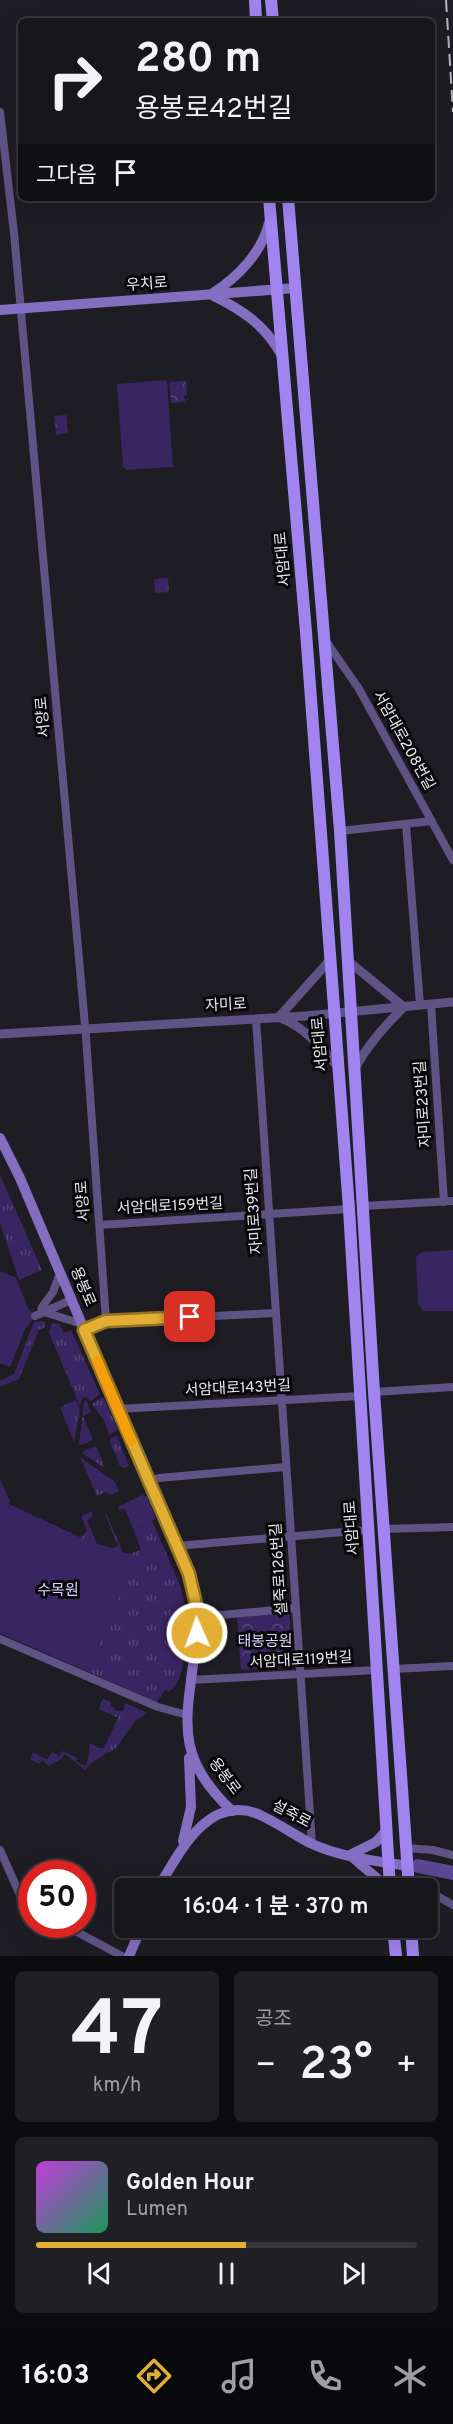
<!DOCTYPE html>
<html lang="ko">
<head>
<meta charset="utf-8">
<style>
  :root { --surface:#16161b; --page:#1f1f24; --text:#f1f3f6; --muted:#9e9fa3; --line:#35353a; --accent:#e2af34 }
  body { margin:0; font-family:Overpass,"Noto Sans KR",sans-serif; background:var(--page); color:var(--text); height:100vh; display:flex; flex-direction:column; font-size:22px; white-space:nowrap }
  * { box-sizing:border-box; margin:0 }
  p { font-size:20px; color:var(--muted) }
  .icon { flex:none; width:33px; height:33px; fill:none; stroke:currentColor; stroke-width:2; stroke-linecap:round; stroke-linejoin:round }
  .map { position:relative; height:1956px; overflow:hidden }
  .sheet { display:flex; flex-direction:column; gap:15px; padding:15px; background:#0c0c0f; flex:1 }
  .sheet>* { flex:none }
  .banner { position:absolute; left:18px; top:18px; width:417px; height:183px; border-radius:9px; box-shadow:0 6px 24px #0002,0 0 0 2px var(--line); background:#16161b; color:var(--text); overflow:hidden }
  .speed { position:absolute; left:18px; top:1860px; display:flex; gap:12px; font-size:30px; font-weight:700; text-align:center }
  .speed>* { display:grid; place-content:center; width:78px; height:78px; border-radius:50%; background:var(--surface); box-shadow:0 6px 24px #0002,0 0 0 2px var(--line); line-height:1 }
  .speed .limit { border:9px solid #d22; background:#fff; color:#111 }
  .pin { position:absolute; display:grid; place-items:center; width:51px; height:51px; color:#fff; margin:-26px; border-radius:12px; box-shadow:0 3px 9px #0006 }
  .me { position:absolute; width:66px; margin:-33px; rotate:358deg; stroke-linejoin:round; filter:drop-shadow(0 0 4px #0008) }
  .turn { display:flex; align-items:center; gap:21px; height:126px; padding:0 18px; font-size:27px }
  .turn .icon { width:78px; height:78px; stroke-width:2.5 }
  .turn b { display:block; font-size:42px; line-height:51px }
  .then { display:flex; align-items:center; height:57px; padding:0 18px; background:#0003; gap:12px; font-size:22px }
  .big { font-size:45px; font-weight:600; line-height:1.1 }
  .sheet .widget { flex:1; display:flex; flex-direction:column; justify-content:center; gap:9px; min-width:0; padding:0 21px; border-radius:9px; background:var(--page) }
  .sheet .dial { align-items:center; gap:0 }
  .dial b { font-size:78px; line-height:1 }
  .song { display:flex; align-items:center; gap:18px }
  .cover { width:72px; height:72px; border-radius:9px; background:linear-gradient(135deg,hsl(290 70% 55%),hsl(150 70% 35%)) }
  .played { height:6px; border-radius:3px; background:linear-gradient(90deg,var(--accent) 55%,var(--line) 55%) }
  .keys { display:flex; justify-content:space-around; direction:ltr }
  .heat { display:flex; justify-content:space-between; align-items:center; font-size:33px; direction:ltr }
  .sheet .tiles { flex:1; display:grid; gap:15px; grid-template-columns:1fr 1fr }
  .widget:last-child { grid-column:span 2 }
  .trip { position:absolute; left:114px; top:1878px; width:324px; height:60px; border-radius:9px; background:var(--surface); box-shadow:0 6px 24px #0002,0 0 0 2px var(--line); font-weight:600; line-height:60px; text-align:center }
  .menu { display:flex; height:96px; justify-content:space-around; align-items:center; background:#09090b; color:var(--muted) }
  .menu .icon { width:42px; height:42px }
  .menu .on { color:var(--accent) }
  .menu b { font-size:27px; color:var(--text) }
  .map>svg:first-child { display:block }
  .grass { fill:url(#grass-tufts) }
  .park { fill:url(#park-crowns) }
  .garden { fill:#392562 }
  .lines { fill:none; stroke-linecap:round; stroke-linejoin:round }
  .river { stroke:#5d4794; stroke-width:14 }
  .minor { stroke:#5f5285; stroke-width:8 }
  .tertiary { stroke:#5f5285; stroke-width:9 }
  .secondary { stroke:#846ec1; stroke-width:10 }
  .primary { stroke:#a184ef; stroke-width:12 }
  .rail { stroke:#b7b6bb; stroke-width:2; stroke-dasharray:12 6; stroke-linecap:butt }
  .route-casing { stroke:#937222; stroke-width:15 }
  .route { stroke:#e2af34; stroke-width:10 }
  .slow { stroke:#f59e0b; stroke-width:10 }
  .labels { text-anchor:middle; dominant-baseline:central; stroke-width:6; stroke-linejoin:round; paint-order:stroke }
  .street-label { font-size:15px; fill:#e8e7ec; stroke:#08080b }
  .park-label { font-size:15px; fill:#dbd2fe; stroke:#08080b }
</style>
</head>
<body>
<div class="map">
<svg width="453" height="1956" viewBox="0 0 453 1956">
  <defs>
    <pattern id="grass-tufts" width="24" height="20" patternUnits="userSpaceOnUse" patternTransform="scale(1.5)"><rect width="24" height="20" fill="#392562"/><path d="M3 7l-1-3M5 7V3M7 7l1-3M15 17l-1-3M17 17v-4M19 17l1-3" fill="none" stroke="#564579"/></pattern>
    <pattern id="park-crowns" width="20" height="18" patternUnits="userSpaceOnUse" patternTransform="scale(1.5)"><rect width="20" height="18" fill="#392562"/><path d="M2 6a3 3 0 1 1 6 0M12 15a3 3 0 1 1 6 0" fill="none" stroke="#564579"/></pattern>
  </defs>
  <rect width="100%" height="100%" fill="#1e1d24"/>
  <!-- grass -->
  <path class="grass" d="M0 1175 42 1270 19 1280 0 1223Z
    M43 1321 46 1323 44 1328 39 1330 19 1379 0 1387V1381L14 1374 34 1322Z
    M52 1323 59 1324 64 1333 71 1330 100 1394 91 1401 87 1397 82 1398 80 1406 49 1333Z
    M101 1398H104L118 1430 109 1435 105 1422 92 1404Z
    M76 1400 80 1410 74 1442 60 1407Z
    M86 1400 91 1412 83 1416 93 1440 81 1445 79 1444 84 1402Z
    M117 1436 129 1466 124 1468 119 1465C118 1455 110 1448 110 1439Z
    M96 1446 105 1468 83 1454V1451Z
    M80 1457 115 1482 119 1491 111 1495 105 1492 97 1496Z
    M0 1480 10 1501 5 1512 4 1502 0 1500Z
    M15 1507 80 1538 87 1531 81 1516 92 1511V1517L87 1520 97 1544 113 1548 118 1546 105 1514 106 1513 123 1553 131 1554 141 1549 133 1529 152 1521 180 1585 184 1603 178 1615 186 1623C184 1644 187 1679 169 1692L166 1689 157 1702 0 1633 63 1594Z
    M103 1699 111 1702V1706L117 1711H123L125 1703 148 1713 135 1721 116 1748 92 1762 85 1770 65 1754 61 1759 49 1766 42 1760 39 1764 30 1759 33 1752 47 1760 52 1752 60 1756 62 1751 77 1758 76 1761 85 1766 88 1760 90 1743 99 1748H104L118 1718 99 1709Z"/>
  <!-- park -->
  <path class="park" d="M186 381 187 395 184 396 185 402 171 403 169 382Z
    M66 415 68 433 56 435 54 416Z
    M168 578 169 592 155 593 154 579Z
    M289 1612 294 1666 241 1670 237 1617Z"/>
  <!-- garden -->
  <path class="garden" d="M167 380 173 467 127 470 123 467 117 384Z
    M453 1250V1311H423L418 1304 416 1257 422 1252Z
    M0 1271 16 1278 28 1308 35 1316 25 1329 10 1367 0 1363Z
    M142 1495 147 1497 156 1519 133 1529 125 1509 119 1510 118 1507Z
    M0 1500 123 1557 131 1554 134 1562 88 1671 0 1633Z"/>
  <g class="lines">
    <!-- river -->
    <path class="river" d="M418 1866 453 1873"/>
    <!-- minor -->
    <path class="minor" d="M0 112 14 233 86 1037 106 1321
      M326 641 359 689 453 860
      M406 824 420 1005
      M340 831 432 821
      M431 1004 444 1202
      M256 1019 312 1844
      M363 1206 453 1201
      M100 1225 349 1209
      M44 1312 82 1324
      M41 1313 42 1307 53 1292 60 1273
      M35 1316 71 1300
      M84 1330 106 1321 275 1313
      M374 1392 453 1387
      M117 1409 360 1396
      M148 1483 158 1478 286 1467
      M384 1529 453 1527
      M176 1546 368 1530
      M199 1617 296 1608
      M0 1639 158 1707 187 1715
      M393 1669 453 1666
      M191 1680 377 1670
      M406 1848 433 1850 453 1855
      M0 1850 25 1906 32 1909
      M428 1896 439 1897 453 1905
      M62 1924 122 1956"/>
    <!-- tertiary -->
    <path class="tertiary" d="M347 960 404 1007
      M278 1018 330 960
      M283 1019C304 1027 324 1050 338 1067
      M0 1034 305 1016 453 1002
      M355 1068C368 1045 385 1025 404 1007"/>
    <!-- secondary -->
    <path class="secondary" d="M213 293C238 277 262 252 269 223
      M212 295C242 310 264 324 281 354
      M0 310 296 288
      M0 1138 20 1178 191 1582C199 1605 198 1626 195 1650 186 1722 174 1756 232 1811
      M387 1830 376 1842 350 1855 388 1888
      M183 1841 191 1807 189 1758
      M158 1888C179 1854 207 1794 258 1814 276 1822 293 1834 310 1843 339 1857 376 1861 408 1866
      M129 1956 141 1928"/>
    <!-- primary -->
    <path class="primary" d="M255 0 256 21
      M271 0 273 21
      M269 198 306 632 349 1209 390 1888
      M288 198 340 831 374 1392 409 1888
      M393 1928 396 1956
      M411 1928 413 1956"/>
    <!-- rail -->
    <path class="rail" d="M446 0 453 112"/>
  </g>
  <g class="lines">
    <defs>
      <path id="route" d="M190 1317 106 1321 84 1330 189 1574 199 1617 197 1633"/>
    </defs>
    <!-- route casing -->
    <use href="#route" class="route-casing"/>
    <!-- route -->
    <use href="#route" class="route"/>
    <!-- slow -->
    <path class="slow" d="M97 1361 131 1441"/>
  </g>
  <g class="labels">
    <!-- street labels -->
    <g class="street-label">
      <text transform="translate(147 285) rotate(-4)">우치로</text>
      <text transform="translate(284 559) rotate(-95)">서암대로</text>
      <text transform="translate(44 717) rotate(-95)">서양로</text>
      <text transform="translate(403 741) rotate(61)">서암대로208번길</text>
      <text transform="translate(226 1006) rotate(-3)">자미로</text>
      <text transform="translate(321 1044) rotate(-95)">서암대로</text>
      <text transform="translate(424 1104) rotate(-94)">자미로23번길</text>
      <text transform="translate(84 1201) rotate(-94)">서양로</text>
      <text transform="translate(170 1207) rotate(-3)">서암대로159번길</text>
      <text transform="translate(255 1211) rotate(-94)">자미로39번길</text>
      <text transform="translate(82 1287) rotate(67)">용봉로</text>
      <text transform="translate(238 1389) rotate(-3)">서암대로143번길</text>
      <text transform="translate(353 1528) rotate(-94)">서암대로</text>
      <text transform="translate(280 1569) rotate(-94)">설죽로126번길</text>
      <text transform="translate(301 1661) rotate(-3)">서암대로119번길</text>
      <text transform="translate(224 1777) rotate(53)">용봉로</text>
      <text transform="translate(291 1815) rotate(28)">설죽로</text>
    </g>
    <!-- park labels -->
    <g class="park-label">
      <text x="58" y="1591">수목원</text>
      <text x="265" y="1642">태봉공원</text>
    </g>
  </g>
</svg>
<div class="speed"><div class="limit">50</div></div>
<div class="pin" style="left:190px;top:1317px;background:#d93025"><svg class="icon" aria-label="arrive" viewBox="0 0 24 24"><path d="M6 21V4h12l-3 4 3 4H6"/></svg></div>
<svg class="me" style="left:197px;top:1633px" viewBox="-20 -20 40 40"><circle r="17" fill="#e2af34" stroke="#fff" stroke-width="3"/><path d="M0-11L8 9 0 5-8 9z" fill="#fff"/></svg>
<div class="trip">16:04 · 1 분 · 370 m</div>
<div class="banner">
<div class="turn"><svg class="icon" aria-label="right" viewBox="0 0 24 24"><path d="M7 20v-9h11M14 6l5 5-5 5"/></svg><div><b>280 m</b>용봉로42번길</div></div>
<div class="then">그다음<svg class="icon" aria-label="arrive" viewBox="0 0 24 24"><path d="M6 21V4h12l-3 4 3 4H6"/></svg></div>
</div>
</div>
<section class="sheet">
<div class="tiles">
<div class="widget dial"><b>47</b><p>km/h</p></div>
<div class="widget"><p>공조</p>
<div class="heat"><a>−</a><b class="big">23°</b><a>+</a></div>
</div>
<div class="widget">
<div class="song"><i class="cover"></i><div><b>Golden Hour</b><p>Lumen</p></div></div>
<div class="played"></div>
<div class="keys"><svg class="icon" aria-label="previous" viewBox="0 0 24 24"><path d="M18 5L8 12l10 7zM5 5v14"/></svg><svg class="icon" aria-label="pause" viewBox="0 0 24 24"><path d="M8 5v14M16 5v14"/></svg><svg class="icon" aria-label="next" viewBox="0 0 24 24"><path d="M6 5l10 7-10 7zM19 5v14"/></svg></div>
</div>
</div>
</section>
<nav class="menu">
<b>16:03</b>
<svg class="icon on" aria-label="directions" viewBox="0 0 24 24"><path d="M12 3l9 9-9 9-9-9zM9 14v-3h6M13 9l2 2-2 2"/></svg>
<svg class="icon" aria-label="music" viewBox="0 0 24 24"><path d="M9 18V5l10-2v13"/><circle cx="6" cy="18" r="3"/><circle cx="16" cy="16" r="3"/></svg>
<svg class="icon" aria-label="phone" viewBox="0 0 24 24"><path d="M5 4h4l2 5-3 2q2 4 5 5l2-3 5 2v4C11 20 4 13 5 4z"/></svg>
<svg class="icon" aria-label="climate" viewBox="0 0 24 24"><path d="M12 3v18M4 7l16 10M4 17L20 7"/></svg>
</nav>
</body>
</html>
